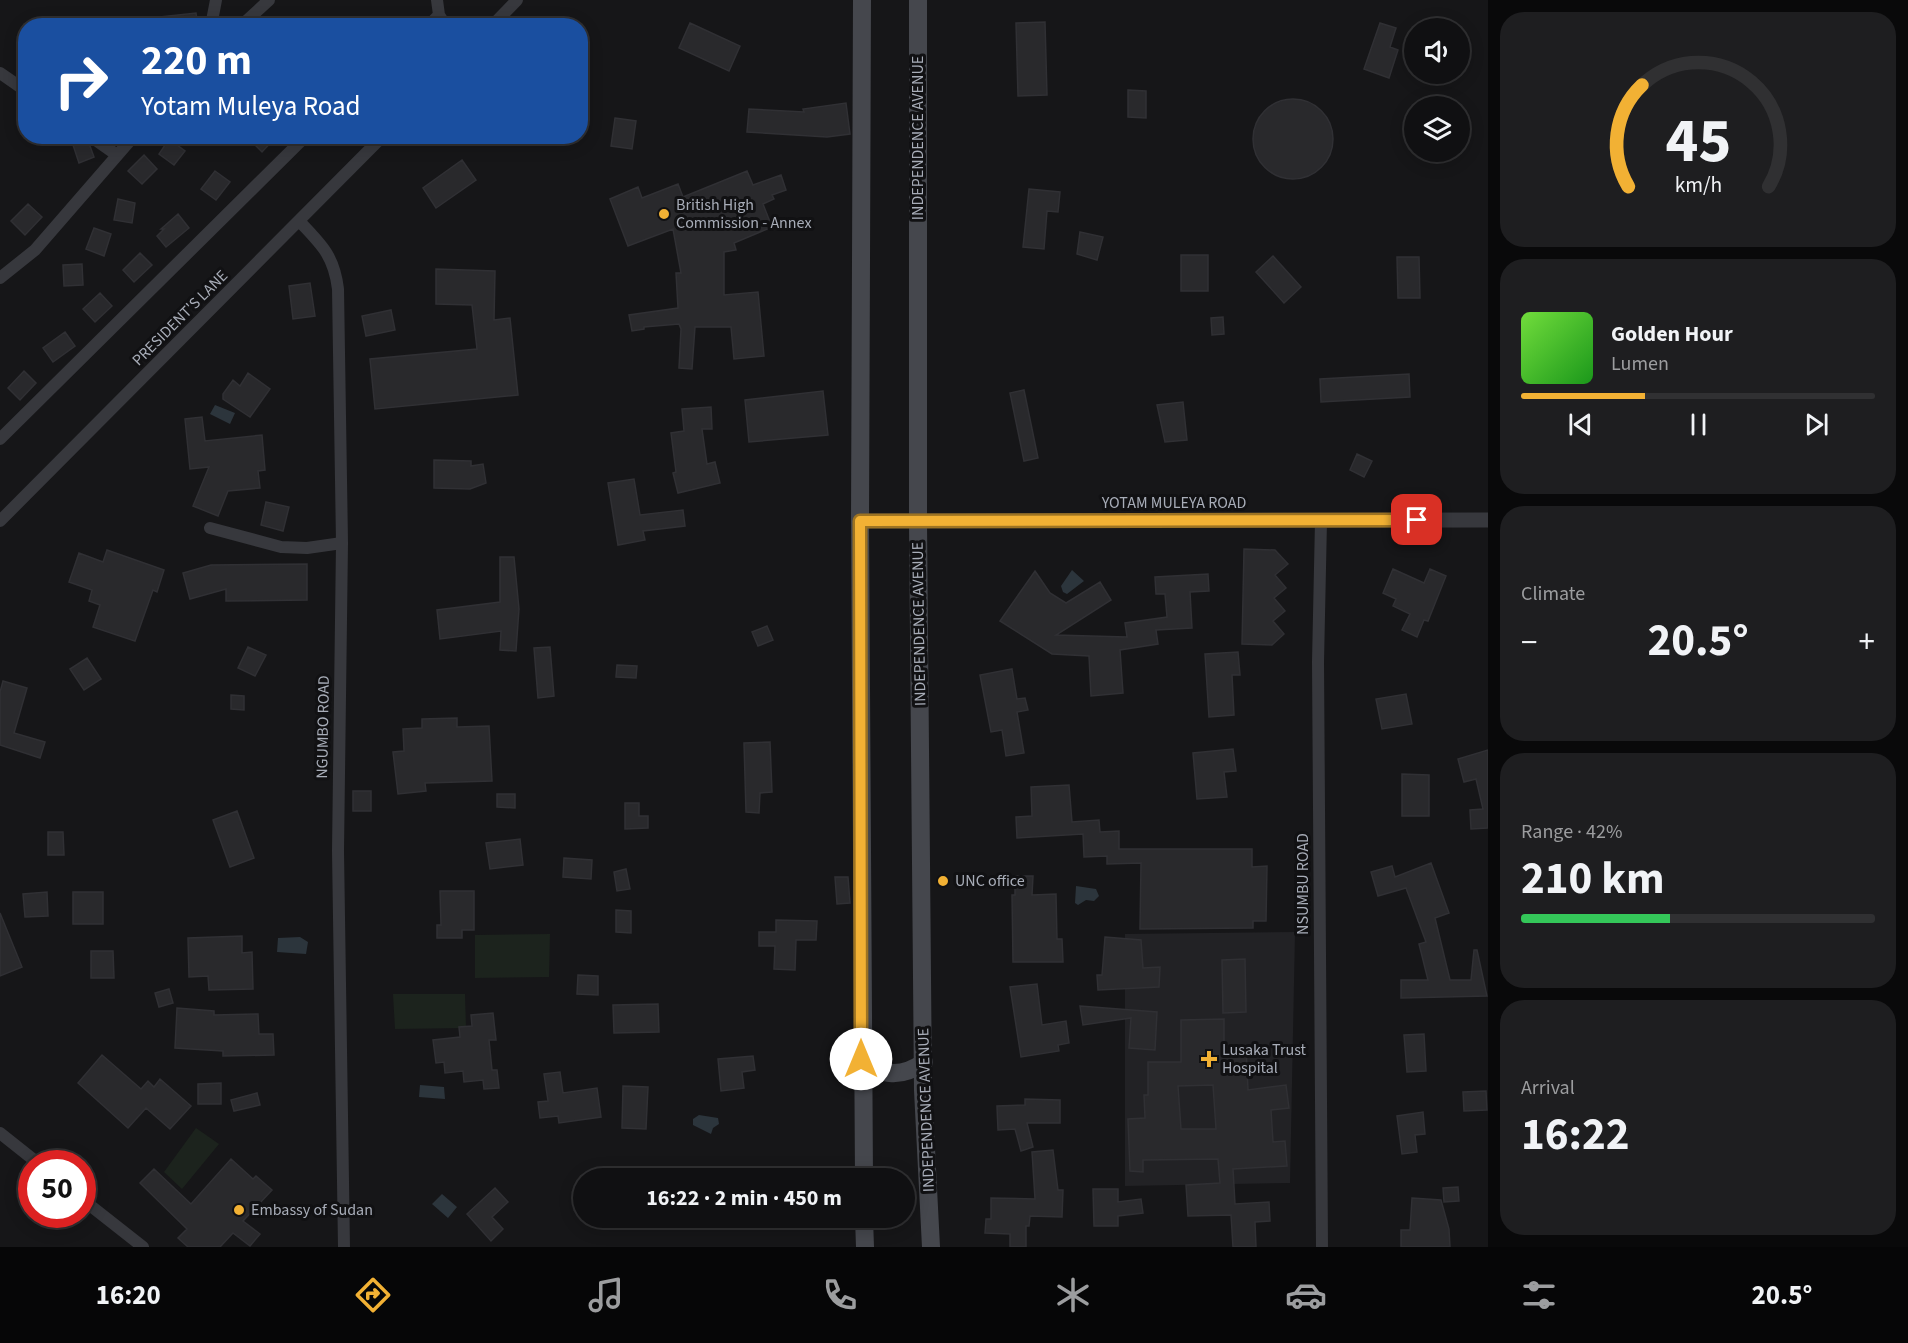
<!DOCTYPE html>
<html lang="en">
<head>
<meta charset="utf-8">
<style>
  :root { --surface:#101012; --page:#1e1e20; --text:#f1f3f6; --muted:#9c9d9f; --line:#303032; --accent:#f2b134 }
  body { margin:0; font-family:"Source Sans 3",sans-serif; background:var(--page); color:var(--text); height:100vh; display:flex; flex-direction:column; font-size:22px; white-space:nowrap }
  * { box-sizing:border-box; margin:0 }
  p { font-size:20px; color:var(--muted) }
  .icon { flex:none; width:33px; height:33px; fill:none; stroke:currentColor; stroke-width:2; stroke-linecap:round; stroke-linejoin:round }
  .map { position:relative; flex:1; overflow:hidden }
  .panel { display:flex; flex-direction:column; gap:12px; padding:12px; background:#09090a; width:420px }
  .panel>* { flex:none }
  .top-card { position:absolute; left:18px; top:18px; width:570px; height:126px; border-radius:24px; box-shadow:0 3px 15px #0003,0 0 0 2px var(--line); background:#1a4fa0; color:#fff; overflow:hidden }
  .fabs { position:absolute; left:1404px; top:18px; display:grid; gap:12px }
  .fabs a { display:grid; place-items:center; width:66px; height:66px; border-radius:50%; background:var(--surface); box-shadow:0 3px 15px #0003,0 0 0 2px var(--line); font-size:30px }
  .speed { position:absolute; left:18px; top:1150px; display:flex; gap:12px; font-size:30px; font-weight:700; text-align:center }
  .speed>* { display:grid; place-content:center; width:78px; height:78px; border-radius:50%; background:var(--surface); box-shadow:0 3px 15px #0003,0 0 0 2px var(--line); line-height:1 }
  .speed .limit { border:9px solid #d22; background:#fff; color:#111 }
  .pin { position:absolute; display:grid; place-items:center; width:51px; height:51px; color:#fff; margin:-26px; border-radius:12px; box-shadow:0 3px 9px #0006 }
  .me { position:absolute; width:66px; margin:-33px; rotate:0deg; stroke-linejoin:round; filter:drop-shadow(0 0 4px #0008) }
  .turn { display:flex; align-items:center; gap:21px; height:126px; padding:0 24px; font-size:27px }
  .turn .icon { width:78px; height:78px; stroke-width:2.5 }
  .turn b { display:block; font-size:42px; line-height:51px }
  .big { font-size:45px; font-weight:700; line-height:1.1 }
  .panel .widget { flex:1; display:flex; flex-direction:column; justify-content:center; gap:9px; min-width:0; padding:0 21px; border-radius:24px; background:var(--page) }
  .panel .dial { align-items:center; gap:0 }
  .dial svg { height:156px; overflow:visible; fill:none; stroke:var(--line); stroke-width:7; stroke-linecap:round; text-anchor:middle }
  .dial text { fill:var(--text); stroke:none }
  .song { display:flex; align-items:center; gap:18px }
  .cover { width:72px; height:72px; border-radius:9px; background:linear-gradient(135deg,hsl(100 70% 55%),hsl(120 70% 35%)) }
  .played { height:6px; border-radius:3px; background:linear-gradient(90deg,var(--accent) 35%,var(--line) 35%) }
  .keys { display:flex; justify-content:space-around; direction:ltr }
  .heat { display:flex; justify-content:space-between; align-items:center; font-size:33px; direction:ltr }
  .charge { height:9px; border-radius:4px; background:linear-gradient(90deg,#34c759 42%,var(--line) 0) }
  .trip { position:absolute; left:573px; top:1168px; width:342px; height:60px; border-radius:30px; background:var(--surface); box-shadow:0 3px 15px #0003,0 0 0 2px var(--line); font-weight:700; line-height:60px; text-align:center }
  .tabs { display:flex; height:96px; justify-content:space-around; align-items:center; background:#060607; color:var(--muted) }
  .tabs .icon { width:42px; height:42px }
  .tabs .selected { color:var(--accent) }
  .tabs b { font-size:27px; color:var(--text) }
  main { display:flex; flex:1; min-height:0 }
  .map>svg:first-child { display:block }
  .built { fill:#222225 }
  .green { fill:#1c231d }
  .water { fill:#2c353c }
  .building { fill:#29292c; stroke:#303034; stroke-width:1.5; fill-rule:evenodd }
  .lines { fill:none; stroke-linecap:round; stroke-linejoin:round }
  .minor { stroke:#37383d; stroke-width:12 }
  .tertiary { stroke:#37383d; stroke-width:15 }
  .secondary { stroke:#45474d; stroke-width:18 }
  .route-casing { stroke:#9d7322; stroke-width:15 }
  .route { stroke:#f2b134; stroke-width:10 }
  .poi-dot { fill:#f2b134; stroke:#111113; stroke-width:2 }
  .labels { text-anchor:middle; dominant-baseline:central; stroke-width:6; stroke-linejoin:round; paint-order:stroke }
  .street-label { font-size:16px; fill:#a8adb8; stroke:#111113 }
  .poi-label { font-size:16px; fill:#a8adb8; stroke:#111113; text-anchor:start }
</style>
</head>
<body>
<main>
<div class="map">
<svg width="1488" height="1247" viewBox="0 0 1488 1247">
  <rect width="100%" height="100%" fill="#161618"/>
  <!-- built -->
  <path class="built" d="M1295 932 1290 1183 1125 1186V934Z"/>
  <!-- green -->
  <path class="green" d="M550 934 549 977 475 978V935Z
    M393 994H465L466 1028 395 1029Z
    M196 1128 219 1144 182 1189 164 1172Z"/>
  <!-- water -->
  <path class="water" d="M215 405 235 413 230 424 210 414Z
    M1072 570 1084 581 1067 594 1063 592 1061 586Z
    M1076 886 1096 889 1099 896 1094 901 1086 900 1078 905 1075 903Z
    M300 937 308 942 306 954 277 952 278 938Z
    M420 1085 444 1087 445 1099 419 1097Z
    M699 1115 718 1118 719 1124 713 1128 711 1134 693 1125V1119Z
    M442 1194 457 1207 448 1218 432 1204Z"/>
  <!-- building -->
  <path class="building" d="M196 13 198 26H161L160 17Z
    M1045 22 1047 95 1018 96 1016 23Z
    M690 23 740 46 729 71 679 48Z
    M1380 23 1396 28 1390 47 1398 50 1389 78 1364 69Z
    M1128 90 1146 91V118L1128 117Z
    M1253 139a40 40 0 1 1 80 0a40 40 0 1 1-80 0Z
    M846 103 850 134 827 137 747 132 749 109 804 112 803 109Z
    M615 118 636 121 632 149 611 146Z
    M246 136H277L262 152Z
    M169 139 185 151 174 165 159 154Z
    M84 141 90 146 94 157 79 163 73 145Z
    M144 155 157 169 142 184 128 171Z
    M462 160 476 180 436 208 423 188Z
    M215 171 230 182 216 200 201 189Z
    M747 171 753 185 781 175 786 190 772 195 774 199 763 204 772 227 734 243 736 250 724 252V295L758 292 764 356 734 359 731 327H695L692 369 679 368 681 329 679 324 644 327V329L632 331 629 315 678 308 676 273H681L673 229 628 246 610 199 638 187 642 198 678 184 683 197Z
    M1029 189 1060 192 1058 212 1047 211 1044 249 1023 247Z
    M118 199 135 203 132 223 114 220Z
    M28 204 42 217 25 235 11 221Z
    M178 214 189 228 166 247 157 236 164 229H161Z
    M94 228 111 234 104 256 86 249Z
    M1080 232 1103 237 1097 260 1077 254Z
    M140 253 152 265 134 282 123 270Z
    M1181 255H1208V291H1181Z
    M1273 256 1301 287 1284 303 1256 272Z
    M1397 257H1419L1420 298H1398Z
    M82 264 83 285 64 286 63 265Z
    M436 269 495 271 494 320 510 318 518 395 375 409 370 359 477 349 472 305 436 304Z
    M310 283 315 316 293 319 289 286Z
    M100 293 112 306 95 322 83 309Z
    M391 310 395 330 366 336 362 316Z
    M1223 317 1224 334 1212 335 1211 318Z
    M65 332 75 346 53 362 43 348Z
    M24 371 36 383 20 400 8 388Z
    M248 373 270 389 250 417 223 399V394L233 380 240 386Z
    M1409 374 1410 397 1321 402 1320 379Z
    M1024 390 1038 458 1024 461 1010 393Z
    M823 391 828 435 749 442 745 400Z
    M1183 402 1187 440 1165 442 1157 405Z
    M711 407 712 429H702L707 464 715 462 720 483 678 493 673 473 676 472 671 433 684 431 682 409Z
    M202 417 205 441 262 435 265 470 258 471 260 488 228 491 218 516 193 506 209 467 190 469 185 419Z
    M1357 454 1372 461 1364 477 1350 470Z
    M434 460 471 461V466L483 464 486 483 470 489 434 488Z
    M634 479 640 515 683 510 685 526 643 531 645 540 618 545 608 483Z
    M266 502 289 507 283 531 261 525Z
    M1244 549 1275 550 1288 564 1275 575 1286 588 1274 598 1285 611 1273 621 1284 634 1272 645 1242 644Z
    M107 550 164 570 157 592 153 590 135 641 93 627 100 605 89 601 92 590 69 582 79 553 103 562Z
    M500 557H514L519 609 516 651 500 650 501 631 440 639 437 610 500 602Z
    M307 564V600L226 601V589L190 599 183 573 211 565Z
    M1393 569 1424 583 1430 569 1446 576 1428 621 1424 620 1417 637 1402 630 1410 614 1393 606 1396 599 1383 593Z
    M1035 571 1050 593 1066 603 1100 582 1111 600 1056 635 1127 637 1125 623 1167 617 1165 594H1156L1155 577 1208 574 1209 591 1190 592 1192 628 1156 630 1158 644 1120 650 1123 693 1091 696 1089 656 1052 654 1000 621Z
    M767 626 773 640 758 646 752 632Z
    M248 647 266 655 255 676 238 668Z
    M550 647 554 696 538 698 534 648Z
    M1238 652 1240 675H1232L1234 715 1209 717 1205 654Z
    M87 658 101 679 84 690 70 669Z
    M617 665 637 666 636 678 616 677Z
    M1012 669 1017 699 1025 698 1028 710 1017 712 1024 753 1006 756 1002 730 991 732 980 675Z
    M3 681 27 688 14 733 45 742 40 758 0 745V692Z
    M1406 694 1412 724 1382 729 1376 699Z
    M231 695 244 696V710L231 709Z
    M457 718V727L489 726 492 781 425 783 426 791 398 794 393 752 404 751 403 729 422 728V719Z
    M770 742 772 792 760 793 759 813 746 812 744 743Z
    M1233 749 1236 771 1224 772 1227 797 1197 799 1193 753Z
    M1488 750V828L1471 829 1470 810 1483 809 1476 779 1464 782 1458 759Z
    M1402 774 1429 775V816H1402Z
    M1069 785 1072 822 1099 820 1100 832 1119 831V849H1252V867L1267 866 1266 921H1253V928L1140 929 1141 863 1107 864V856L1084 857 1083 834 1017 838 1016 817 1032 816 1031 787Z
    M353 791H371V811H353Z
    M497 794H515V808L497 807Z
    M625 803H639V816H648V828L625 829Z
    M237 811 254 858 230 867 213 820Z
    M48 832H63L64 855H48Z
    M520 839 523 865 490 869 486 843Z
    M564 858 592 860 591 879 563 877Z
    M1431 863 1449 913 1435 918 1450 980H1471L1474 950H1477L1487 996 1401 998V980H1428L1419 944 1426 942 1406 888 1378 896 1371 872 1392 866 1395 877Z
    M626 869 630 889 617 891 614 872Z
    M1015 876H1033L1032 895 1056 894 1057 939H1062L1063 962H1013L1012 895H1015Z
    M835 877H848L850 903 837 904Z
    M440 891H474V930H462V938H437V925H441Z
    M47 892 48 916 25 917 23 894Z
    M73 892H103V924H73Z
    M616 910 631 911V933L616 932Z
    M0 913 22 967 0 976Z
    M776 920 817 921 816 940H796L795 970 774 969 775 946H759V932H776Z
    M242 936V953L252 952 253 989 209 990 208 976 189 977 188 938Z
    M1105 937 1141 940 1143 968 1160 967 1159 987 1098 990 1097 975H1102Z
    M91 951H113L114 978H91Z
    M1245 959 1246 1012 1223 1013 1222 960Z
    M578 975 598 976V995L577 994Z
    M1037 984 1042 1025 1066 1021 1069 1043 1058 1045 1059 1051 1021 1057 1010 987Z
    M169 989 173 1003 159 1007 155 993Z
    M658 1004 659 1032 614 1033 613 1005Z
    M1080 1006 1157 1012 1155 1050 1129 1048 1131 1018 1083 1025Z
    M177 1008 214 1011V1015L258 1014 259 1034H273L274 1055 223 1056V1051L175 1048Z
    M493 1013 496 1040H489L492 1070H497L499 1088 484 1089 483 1080 464 1082 463 1071 445 1073 444 1062 436 1063 433 1040 460 1037 459 1027 472 1026 471 1015Z
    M1224 1019V1047L1246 1046 1248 1090 1286 1085 1289 1108 1271 1110 1273 1142 1285 1141 1287 1166 1233 1169 1235 1204 1269 1202 1270 1221 1255 1222 1256 1247H1233L1231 1215 1188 1216 1186 1185 1220 1183 1218 1159 1143 1160V1172L1130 1171 1128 1119 1145 1118 1144 1095H1148V1062H1181V1020ZM1213 1085 1216 1129H1181L1178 1086Z
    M1424 1034 1426 1071 1407 1072 1404 1035Z
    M102 1055 141 1089 148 1081 154 1087 160 1079 191 1106 170 1129 146 1108 128 1128 78 1083Z
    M753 1056 755 1070 742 1072 744 1088 721 1091 718 1059Z
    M560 1072 563 1093 597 1088 601 1117 559 1123 558 1116 540 1118 538 1102 548 1101 544 1074Z
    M221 1083V1104H198V1084Z
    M623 1086 648 1087 646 1129 622 1128Z
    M1486 1091 1487 1110 1464 1111 1463 1092Z
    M257 1093 260 1105 234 1111 231 1100Z
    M1025 1099 1060 1100V1123H1027L1033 1147 1021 1151 1015 1129 998 1130 997 1106 1025 1105Z
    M1423 1112 1425 1134 1415 1135 1417 1152 1402 1154 1397 1116Z
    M1053 1150 1058 1190H1063L1062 1217 1030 1216 1029 1226H1026V1247H1010V1234L985 1233 986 1219H991V1198L1035 1199 1032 1152Z
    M231 1159 253 1179 256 1176 272 1190 243 1221 260 1234 250 1246 233 1233 220 1247H188L178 1238 187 1229 140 1183 154 1169 191 1204Z
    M1458 1187 1459 1201 1444 1202 1443 1188Z
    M495 1188 508 1202 492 1217 503 1229 491 1241 467 1214Z
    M1093 1189H1118V1202L1141 1199 1143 1213 1118 1216V1226H1094Z
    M1412 1198 1441 1200 1449 1229 1450 1247H1401V1230H1410Z"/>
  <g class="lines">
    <!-- minor -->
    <path class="minor" d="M437 0 439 15 446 26
      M211 26 216 0
      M241 26 269 0
      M428 26 439 15
      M492 26 517 0
      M0 73 26 91
      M90 136 117 155
      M299 221C322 245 334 256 338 289L342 543 338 851 344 1247
      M0 278 35 250 134 136
      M0 439 306 136
      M0 521 383 136
      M1321 521 1318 662 1322 1247
      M210 528 281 547 307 548 342 543
      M0 1133 39 1164
      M82 1199 143 1247"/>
    <!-- tertiary -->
    <path class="tertiary" d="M860 521 1488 520"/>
    <!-- secondary -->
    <path class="secondary" d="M862 0 860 521 864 1179
      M918 0V522L923 1090 931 1247
      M862 1059C881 1077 902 1078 924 1062
      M864 1218 865 1247"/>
  </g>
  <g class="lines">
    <defs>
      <path id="route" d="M861 1059 860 521 1417 520"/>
    </defs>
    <!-- route casing -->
    <use href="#route" class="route-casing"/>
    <!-- route -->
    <use href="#route" class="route"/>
  </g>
  <!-- markers -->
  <g class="poi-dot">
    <circle cx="664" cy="214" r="6"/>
    <circle cx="943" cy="881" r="6"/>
    <path d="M1206 1050h6v6h6v6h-6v6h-6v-6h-6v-6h6z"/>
    <circle cx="239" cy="1210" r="6"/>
  </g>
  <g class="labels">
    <!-- street labels -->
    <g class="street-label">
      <text transform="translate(918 138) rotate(-90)">INDEPENDENCE AVENUE</text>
      <text transform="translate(180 318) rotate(-45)">PRESIDENT'S LANE</text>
      <text x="1174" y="503">YOTAM MULEYA ROAD</text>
      <text transform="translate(919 624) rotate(-91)">INDEPENDENCE AVENUE</text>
      <text transform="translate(323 727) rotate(-89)">NGUMBO ROAD</text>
      <text transform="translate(1303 884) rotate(-90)">NSUMBU ROAD</text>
      <text transform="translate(926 1110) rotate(-92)">INDEPENDENCE AVENUE</text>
    </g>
    <!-- poi labels -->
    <g class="poi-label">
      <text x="676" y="205">British High<tspan x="676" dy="18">Commission - Annex</tspan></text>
      <text x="955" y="881">UNC office</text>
      <text x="1222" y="1050">Lusaka Trust<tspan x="1222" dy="18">Hospital</tspan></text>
      <text x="251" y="1210">Embassy of Sudan</text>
    </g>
  </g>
</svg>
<div class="fabs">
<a><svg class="icon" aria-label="sound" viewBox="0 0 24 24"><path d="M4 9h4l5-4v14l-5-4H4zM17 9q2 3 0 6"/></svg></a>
<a><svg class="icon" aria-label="layers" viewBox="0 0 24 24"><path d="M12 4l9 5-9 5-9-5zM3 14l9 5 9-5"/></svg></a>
</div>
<div class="speed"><div class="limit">50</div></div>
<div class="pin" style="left:1417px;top:520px;background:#d93025"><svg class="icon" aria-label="arrive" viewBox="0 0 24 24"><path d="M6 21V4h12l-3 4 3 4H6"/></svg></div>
<svg class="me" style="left:861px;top:1059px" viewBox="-20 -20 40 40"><circle r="19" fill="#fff"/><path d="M0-13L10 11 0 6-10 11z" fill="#f2b134"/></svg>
<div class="trip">16:22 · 2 min · 450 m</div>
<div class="top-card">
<div class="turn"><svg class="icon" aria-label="right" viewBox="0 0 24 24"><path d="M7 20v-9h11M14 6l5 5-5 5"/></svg><div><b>220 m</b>Yotam Muleya Road</div></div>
</div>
</div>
<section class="panel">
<div class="widget dial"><svg viewBox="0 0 100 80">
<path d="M14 69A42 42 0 1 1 86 69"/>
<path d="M14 69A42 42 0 0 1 21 17" stroke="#f2b134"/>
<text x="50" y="56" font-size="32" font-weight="700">45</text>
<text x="50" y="72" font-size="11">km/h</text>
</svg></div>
<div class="widget">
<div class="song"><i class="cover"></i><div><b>Golden Hour</b><p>Lumen</p></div></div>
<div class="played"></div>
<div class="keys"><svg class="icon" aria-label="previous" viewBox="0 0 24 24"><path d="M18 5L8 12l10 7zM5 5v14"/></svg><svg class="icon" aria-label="pause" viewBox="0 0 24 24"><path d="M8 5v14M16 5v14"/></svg><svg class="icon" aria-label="next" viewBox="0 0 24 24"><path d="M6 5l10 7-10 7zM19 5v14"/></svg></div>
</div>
<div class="widget"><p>Climate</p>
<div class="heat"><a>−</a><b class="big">20.5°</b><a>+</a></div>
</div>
<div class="widget"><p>Range · 42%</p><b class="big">210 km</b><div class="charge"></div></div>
<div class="widget"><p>Arrival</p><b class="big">16:22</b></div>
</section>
</main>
<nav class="tabs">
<b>16:20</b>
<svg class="icon selected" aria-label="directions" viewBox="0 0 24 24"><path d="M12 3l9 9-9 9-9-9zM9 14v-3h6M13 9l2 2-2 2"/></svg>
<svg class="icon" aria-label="music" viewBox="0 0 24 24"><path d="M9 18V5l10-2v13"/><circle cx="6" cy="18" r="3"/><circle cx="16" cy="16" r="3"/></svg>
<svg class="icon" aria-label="phone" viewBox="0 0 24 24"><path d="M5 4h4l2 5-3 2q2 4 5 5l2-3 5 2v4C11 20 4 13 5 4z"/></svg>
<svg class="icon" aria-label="climate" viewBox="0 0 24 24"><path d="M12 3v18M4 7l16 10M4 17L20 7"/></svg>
<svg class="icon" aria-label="car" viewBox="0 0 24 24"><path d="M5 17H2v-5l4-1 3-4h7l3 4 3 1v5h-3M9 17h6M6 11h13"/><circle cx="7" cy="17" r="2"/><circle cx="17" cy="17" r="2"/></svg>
<svg class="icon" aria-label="filters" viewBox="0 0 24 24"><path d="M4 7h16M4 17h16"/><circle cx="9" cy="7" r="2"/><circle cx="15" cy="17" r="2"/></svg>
<b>20.5°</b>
</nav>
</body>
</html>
